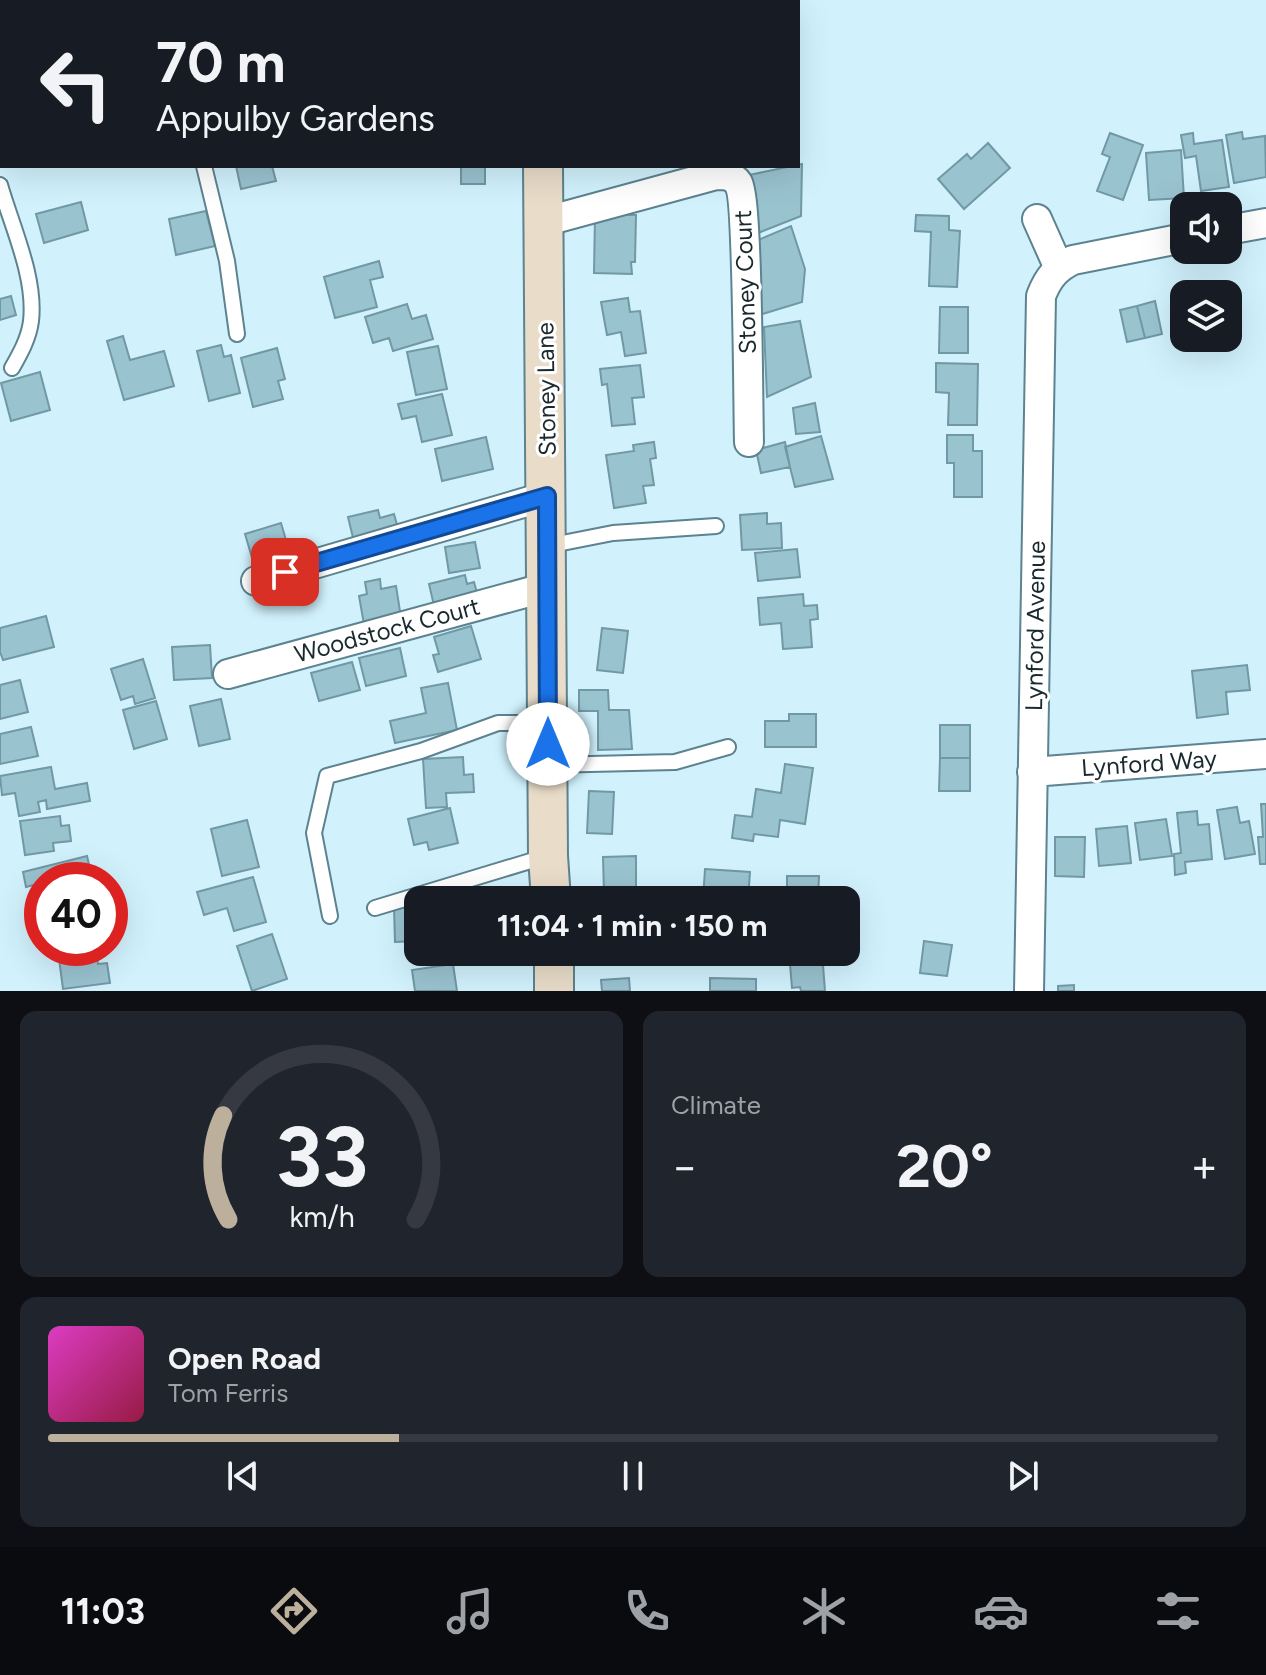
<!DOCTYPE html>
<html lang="en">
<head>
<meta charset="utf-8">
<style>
  :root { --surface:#171b24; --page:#20242c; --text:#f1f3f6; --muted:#9ea1a6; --line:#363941; --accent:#bcb09d }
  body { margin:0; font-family:Figtree,sans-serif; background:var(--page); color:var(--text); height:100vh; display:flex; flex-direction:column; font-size:30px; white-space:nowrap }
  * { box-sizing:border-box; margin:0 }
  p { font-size:26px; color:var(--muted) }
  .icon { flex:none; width:44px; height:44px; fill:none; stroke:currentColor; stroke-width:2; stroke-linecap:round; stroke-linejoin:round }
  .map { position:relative; height:991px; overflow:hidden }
  .sheet { display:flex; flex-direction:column; gap:20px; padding:20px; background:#0d0f14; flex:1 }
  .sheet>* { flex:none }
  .guide { position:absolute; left:0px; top:0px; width:800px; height:168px; box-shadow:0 8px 32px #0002; background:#171b24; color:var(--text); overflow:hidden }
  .buttons { position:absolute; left:1170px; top:192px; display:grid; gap:16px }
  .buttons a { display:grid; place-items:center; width:72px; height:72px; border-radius:16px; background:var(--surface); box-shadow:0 8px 32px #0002; font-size:40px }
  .speed { position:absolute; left:24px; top:862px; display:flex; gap:16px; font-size:40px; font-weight:700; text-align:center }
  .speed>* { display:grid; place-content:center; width:104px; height:104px; border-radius:50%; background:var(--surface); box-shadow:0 8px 32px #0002; line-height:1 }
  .speed .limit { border:12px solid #d22; background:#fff; color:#111 }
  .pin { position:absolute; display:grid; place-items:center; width:68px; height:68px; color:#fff; margin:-34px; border-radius:16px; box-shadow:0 4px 12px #0006 }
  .me { position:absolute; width:88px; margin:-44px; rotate:0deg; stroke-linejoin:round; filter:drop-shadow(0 0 6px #0008) }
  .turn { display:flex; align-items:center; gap:28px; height:168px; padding:0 24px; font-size:36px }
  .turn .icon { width:104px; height:104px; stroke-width:2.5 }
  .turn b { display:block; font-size:56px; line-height:68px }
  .big { font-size:60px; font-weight:700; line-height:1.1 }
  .sheet .card { flex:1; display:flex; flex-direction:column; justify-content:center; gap:12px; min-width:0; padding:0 28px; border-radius:16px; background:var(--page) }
  .sheet .dial { align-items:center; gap:0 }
  .dial svg { height:208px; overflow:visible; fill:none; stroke:var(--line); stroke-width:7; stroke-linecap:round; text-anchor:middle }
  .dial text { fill:var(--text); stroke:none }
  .song { display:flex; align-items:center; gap:24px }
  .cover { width:96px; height:96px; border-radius:12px; background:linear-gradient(135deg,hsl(310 70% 55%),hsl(340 70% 35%)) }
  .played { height:8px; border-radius:4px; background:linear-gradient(90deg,var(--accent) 30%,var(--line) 30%) }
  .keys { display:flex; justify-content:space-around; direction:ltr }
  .heat { display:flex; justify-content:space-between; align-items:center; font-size:44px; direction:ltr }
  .sheet .tiles { flex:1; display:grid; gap:20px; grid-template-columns:1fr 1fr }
  .card:last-child { grid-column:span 2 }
  .trip { position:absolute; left:404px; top:886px; width:456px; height:80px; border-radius:16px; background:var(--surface); box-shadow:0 8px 32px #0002; font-weight:700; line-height:80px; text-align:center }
  .tab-bar { display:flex; height:128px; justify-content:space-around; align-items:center; background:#090b0e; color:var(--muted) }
  .tab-bar .icon { width:56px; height:56px }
  .tab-bar .current { color:var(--accent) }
  .tab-bar b { font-size:36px; color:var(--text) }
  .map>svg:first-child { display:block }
  .building { fill:#9ac3d0; stroke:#7198a5; stroke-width:2 }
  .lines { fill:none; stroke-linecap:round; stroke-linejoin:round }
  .lane-casing { stroke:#5c838f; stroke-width:18 }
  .street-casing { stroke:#5c838f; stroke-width:32 }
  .secondary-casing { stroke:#5c838f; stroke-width:42 }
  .lane { stroke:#fff; stroke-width:14 }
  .street { stroke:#fff; stroke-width:28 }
  .secondary { stroke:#e9dcc9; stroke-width:38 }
  .route-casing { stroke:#114b97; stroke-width:20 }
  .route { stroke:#1a73e8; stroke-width:14 }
  .labels { text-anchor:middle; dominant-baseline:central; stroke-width:6; stroke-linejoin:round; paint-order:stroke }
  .street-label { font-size:24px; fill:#19292e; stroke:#fff }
</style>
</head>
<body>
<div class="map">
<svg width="1266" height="991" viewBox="0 0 1266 991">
  <rect width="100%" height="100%" fill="#d1f2fd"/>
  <!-- building -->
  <path class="building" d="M744 0H778V2H745Z
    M1242 132 1243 139 1265 136 1266 177 1234 183 1226 135Z
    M1110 133 1143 145 1123 200 1097 191 1110 157 1102 154Z
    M1193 133 1194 144 1222 140 1229 187 1201 191 1196 156 1185 158 1181 135Z
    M988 143 1010 168 964 209 938 179 967 154 971 159Z
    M1181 150 1184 198 1149 200 1146 153Z
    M802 164 801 216 753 235 749 175Z
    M236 166H272L276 181 241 189Z
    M461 166H485V184H461Z
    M81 202 88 230 44 243 36 214Z
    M206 211 215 246 176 255 169 219Z
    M595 215H636L635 262H631L632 274 594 273Z
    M916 215 949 216V230L960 231 957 287 929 286 931 232 915 231Z
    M791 226 805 269 802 302 759 315 751 243Z
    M379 261 383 277 370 280 377 307 335 318 324 277Z
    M11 296 16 315 0 320V299Z
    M628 298 630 312 640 311 646 353 625 356 621 332 607 335 601 302Z
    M1155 301 1162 334 1145 338 1137 306Z
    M407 304 412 319 426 315 433 339 393 351 389 338 373 343 365 317Z
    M1137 306 1145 338 1127 342 1120 310Z
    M940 307H968V353H939Z
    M800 321 811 377 767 397 764 327Z
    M123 336 130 360 164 351 174 386 124 400 107 341Z
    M221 345 224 357 231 355 240 393 209 401 197 351Z
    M438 346 447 389 416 395 407 352Z
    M277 348 285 379 278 381 283 399 253 407 241 358Z
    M936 363 978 364 977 425H948L949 393 936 392Z
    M640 365 644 397 632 398 635 424 612 426 607 384 602 385 600 369Z
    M40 372 50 410 11 421 1 383Z
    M442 394 452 435 422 442 416 416 402 419 398 404Z
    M815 403 820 432 796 434 793 408Z
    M947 435H973V451H982V497H954V463H947Z
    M821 436 833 479 795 487 785 447Z
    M486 437 493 469 442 481 435 449Z
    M654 442 656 458 650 459 654 485 643 486 646 503 614 508 606 455 634 451 633 445Z
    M785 442 790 467 761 473 756 450Z
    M378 510 380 518 394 514 400 535 355 546 348 517Z
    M767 513V524L781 523 782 548 742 550 740 515Z
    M281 523 291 557 255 568 245 534Z
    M475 542 480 568 449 573 445 547Z
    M797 549 800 577 758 581 755 553Z
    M465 575 467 584 474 582 479 600 435 610 429 584Z
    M380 579 381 589 396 586 402 624 365 630 359 596 367 594 365 582Z
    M803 594 804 606 817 605 818 619 810 620 812 647 783 649 781 623 760 625 758 598Z
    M46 616 54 647 3 660 0 652V628Z
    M471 626 481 659 438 672 433 655 439 654 434 637Z
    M602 628 628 631 623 673 597 670Z
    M210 645 212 678 174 680 172 647Z
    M400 648 406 676 366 686 359 658Z
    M143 659 155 698 135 704 133 696 121 700 111 669Z
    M352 662 360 690 319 701 311 673Z
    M1247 665 1250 690 1226 692 1228 714 1197 718 1192 671Z
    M20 680 28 712 0 719V685Z
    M448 683 457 730 395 743 390 721 426 713 421 688Z
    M579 690H608L609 710H629L632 749 598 750V711H579Z
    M221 699 230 739 199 746 190 706Z
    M156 701 167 739 134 749 123 710Z
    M789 714H816V747H765V721H789Z
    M940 725H970V758H940Z
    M31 727 38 756 0 764V734Z
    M463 757 464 775 473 774 474 792 446 793 447 807 426 808 423 759Z
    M940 758H970V791H939Z
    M785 764 813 768 805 824 780 820 778 837 754 834 753 841 732 838 735 815 752 817 756 789 781 793Z
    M51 767 55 789 87 783 90 801 47 809 46 800 38 802 40 812 19 816 15 793 2 795 0 776Z
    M589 791 614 792 612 834 587 833Z
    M1261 804H1266V864H1260L1258 837H1263Z
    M1237 807 1240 823 1249 821 1255 854 1225 859 1217 810Z
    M450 808 458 843 429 850 427 842 414 845 408 819Z
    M1197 811 1198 825 1209 824 1212 859 1185 862 1186 873 1175 875 1174 854 1181 853 1177 813Z
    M60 816 61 826 69 825 71 841 53 843 54 851 25 855 20 821Z
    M1166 819 1172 856 1140 860 1135 823Z
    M247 820 259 867 222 876 211 829Z
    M1127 826 1131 863 1099 866 1096 829Z
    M1055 837H1085L1084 877 1055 876Z
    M87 856 91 873 78 876 79 880H42V898L37 899 34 885 26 887 23 872Z
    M636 856V892L604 893 603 857Z
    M705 869 750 872 748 900H703Z
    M787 876H819L818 900H787Z
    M253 877 266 922 234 931 227 908 204 915 197 892Z
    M648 896V900H609V897Z
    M394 906H418V941L395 942Z
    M272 934 287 979 252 991 237 946Z
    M924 941 952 945 947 976 920 973Z
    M84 948H96L98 964 107 963 110 983 63 989 58 951Z
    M789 952H822L825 991H801L800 987 792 988Z
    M453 964 457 991H415L412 970Z
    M629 978 630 991H602L601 980Z
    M710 978 756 979V991H710Z
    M1074 985V991H1058V986Z"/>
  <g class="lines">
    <defs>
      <path id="lane" d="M79 0 80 2
        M204 166 227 261 237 334
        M0 185C12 227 36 277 31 321 29 338 20 354 12 368
        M547 546 613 533 716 526
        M548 765 675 762 728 747
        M375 908 547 856
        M330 916 314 833 327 776 421 751 498 723H547"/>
      <path id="street" d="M1037 219 1058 266
        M543 222 716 175C724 175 733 175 738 183 748 197 748 408 749 442
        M1228 230 1266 223
        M256 581 547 496
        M228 674 547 587
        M1032 772 1266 754
        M1029 991 1041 296C1048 278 1056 268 1073 260L1184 238"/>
      <path id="secondary" d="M537 0V2
        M469 2 475 0
        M0 142 2 141
        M543 166 548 856 551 900
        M554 991V952"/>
    </defs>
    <!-- lane casing -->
    <use href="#lane" class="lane-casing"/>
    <!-- street casing -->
    <use href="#street" class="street-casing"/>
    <!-- secondary casing -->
    <use href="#secondary" class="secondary-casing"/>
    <!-- lane -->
    <use href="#lane" class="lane"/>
    <!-- street -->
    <use href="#street" class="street"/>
    <!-- secondary -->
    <use href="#secondary" class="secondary"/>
  </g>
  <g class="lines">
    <defs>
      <path id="route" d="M285 572 547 496 548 744"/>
    </defs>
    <!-- route casing -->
    <use href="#route" class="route-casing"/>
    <!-- route -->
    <use href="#route" class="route"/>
  </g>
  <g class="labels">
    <!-- street labels -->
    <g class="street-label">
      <text transform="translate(745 282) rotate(-92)">Stoney Court</text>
      <text transform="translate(546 389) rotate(-91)">Stoney Lane</text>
      <text transform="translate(1035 626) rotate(-89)">Lynford Avenue</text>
      <text transform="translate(387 630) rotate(-15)">Woodstock Court</text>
      <text transform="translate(1149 763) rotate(-4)">Lynford Way</text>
    </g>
  </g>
</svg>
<div class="buttons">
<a><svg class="icon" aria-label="sound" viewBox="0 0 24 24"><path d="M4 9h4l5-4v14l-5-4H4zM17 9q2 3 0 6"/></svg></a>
<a><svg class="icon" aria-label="layers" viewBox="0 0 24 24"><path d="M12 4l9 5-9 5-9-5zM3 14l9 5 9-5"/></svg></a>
</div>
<div class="speed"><div class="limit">40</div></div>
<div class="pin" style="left:285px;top:572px;background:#d93025"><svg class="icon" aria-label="arrive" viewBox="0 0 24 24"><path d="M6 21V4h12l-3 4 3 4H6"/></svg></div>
<svg class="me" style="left:548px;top:744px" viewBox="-20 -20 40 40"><circle r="19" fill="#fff"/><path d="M0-13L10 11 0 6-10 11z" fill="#1a73e8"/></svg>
<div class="trip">11:04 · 1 min · 150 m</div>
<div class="guide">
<div class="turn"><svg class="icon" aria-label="left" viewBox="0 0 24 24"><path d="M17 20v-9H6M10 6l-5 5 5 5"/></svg><div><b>70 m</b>Appulby Gardens</div></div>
</div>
</div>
<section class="sheet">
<div class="tiles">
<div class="card dial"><svg viewBox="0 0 100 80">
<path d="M14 69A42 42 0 1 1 86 69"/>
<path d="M14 69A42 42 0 0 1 12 29" stroke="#bcb09d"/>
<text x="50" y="56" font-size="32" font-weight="700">33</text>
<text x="50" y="72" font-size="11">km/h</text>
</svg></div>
<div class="card"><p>Climate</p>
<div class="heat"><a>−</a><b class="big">20°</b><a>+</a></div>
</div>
<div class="card">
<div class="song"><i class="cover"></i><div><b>Open Road</b><p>Tom Ferris</p></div></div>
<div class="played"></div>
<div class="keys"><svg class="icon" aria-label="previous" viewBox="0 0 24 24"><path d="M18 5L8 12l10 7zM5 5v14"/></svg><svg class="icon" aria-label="pause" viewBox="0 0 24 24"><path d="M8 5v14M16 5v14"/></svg><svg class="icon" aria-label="next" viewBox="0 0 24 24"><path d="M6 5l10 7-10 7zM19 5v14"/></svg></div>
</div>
</div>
</section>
<nav class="tab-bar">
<b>11:03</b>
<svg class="icon current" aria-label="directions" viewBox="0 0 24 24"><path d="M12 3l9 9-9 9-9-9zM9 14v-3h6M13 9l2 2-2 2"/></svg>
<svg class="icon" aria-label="music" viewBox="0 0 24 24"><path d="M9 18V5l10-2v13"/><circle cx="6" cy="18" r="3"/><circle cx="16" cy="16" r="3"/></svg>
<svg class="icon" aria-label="phone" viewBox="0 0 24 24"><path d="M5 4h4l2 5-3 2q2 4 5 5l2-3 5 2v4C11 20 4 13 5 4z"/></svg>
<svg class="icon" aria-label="climate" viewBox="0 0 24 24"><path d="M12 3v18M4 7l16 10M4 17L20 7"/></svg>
<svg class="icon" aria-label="car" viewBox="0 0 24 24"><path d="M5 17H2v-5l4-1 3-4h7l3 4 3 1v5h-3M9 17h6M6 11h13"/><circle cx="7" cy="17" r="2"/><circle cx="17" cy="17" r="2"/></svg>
<svg class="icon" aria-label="filters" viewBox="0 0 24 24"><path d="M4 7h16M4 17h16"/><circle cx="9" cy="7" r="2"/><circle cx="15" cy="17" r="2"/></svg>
</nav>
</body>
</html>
